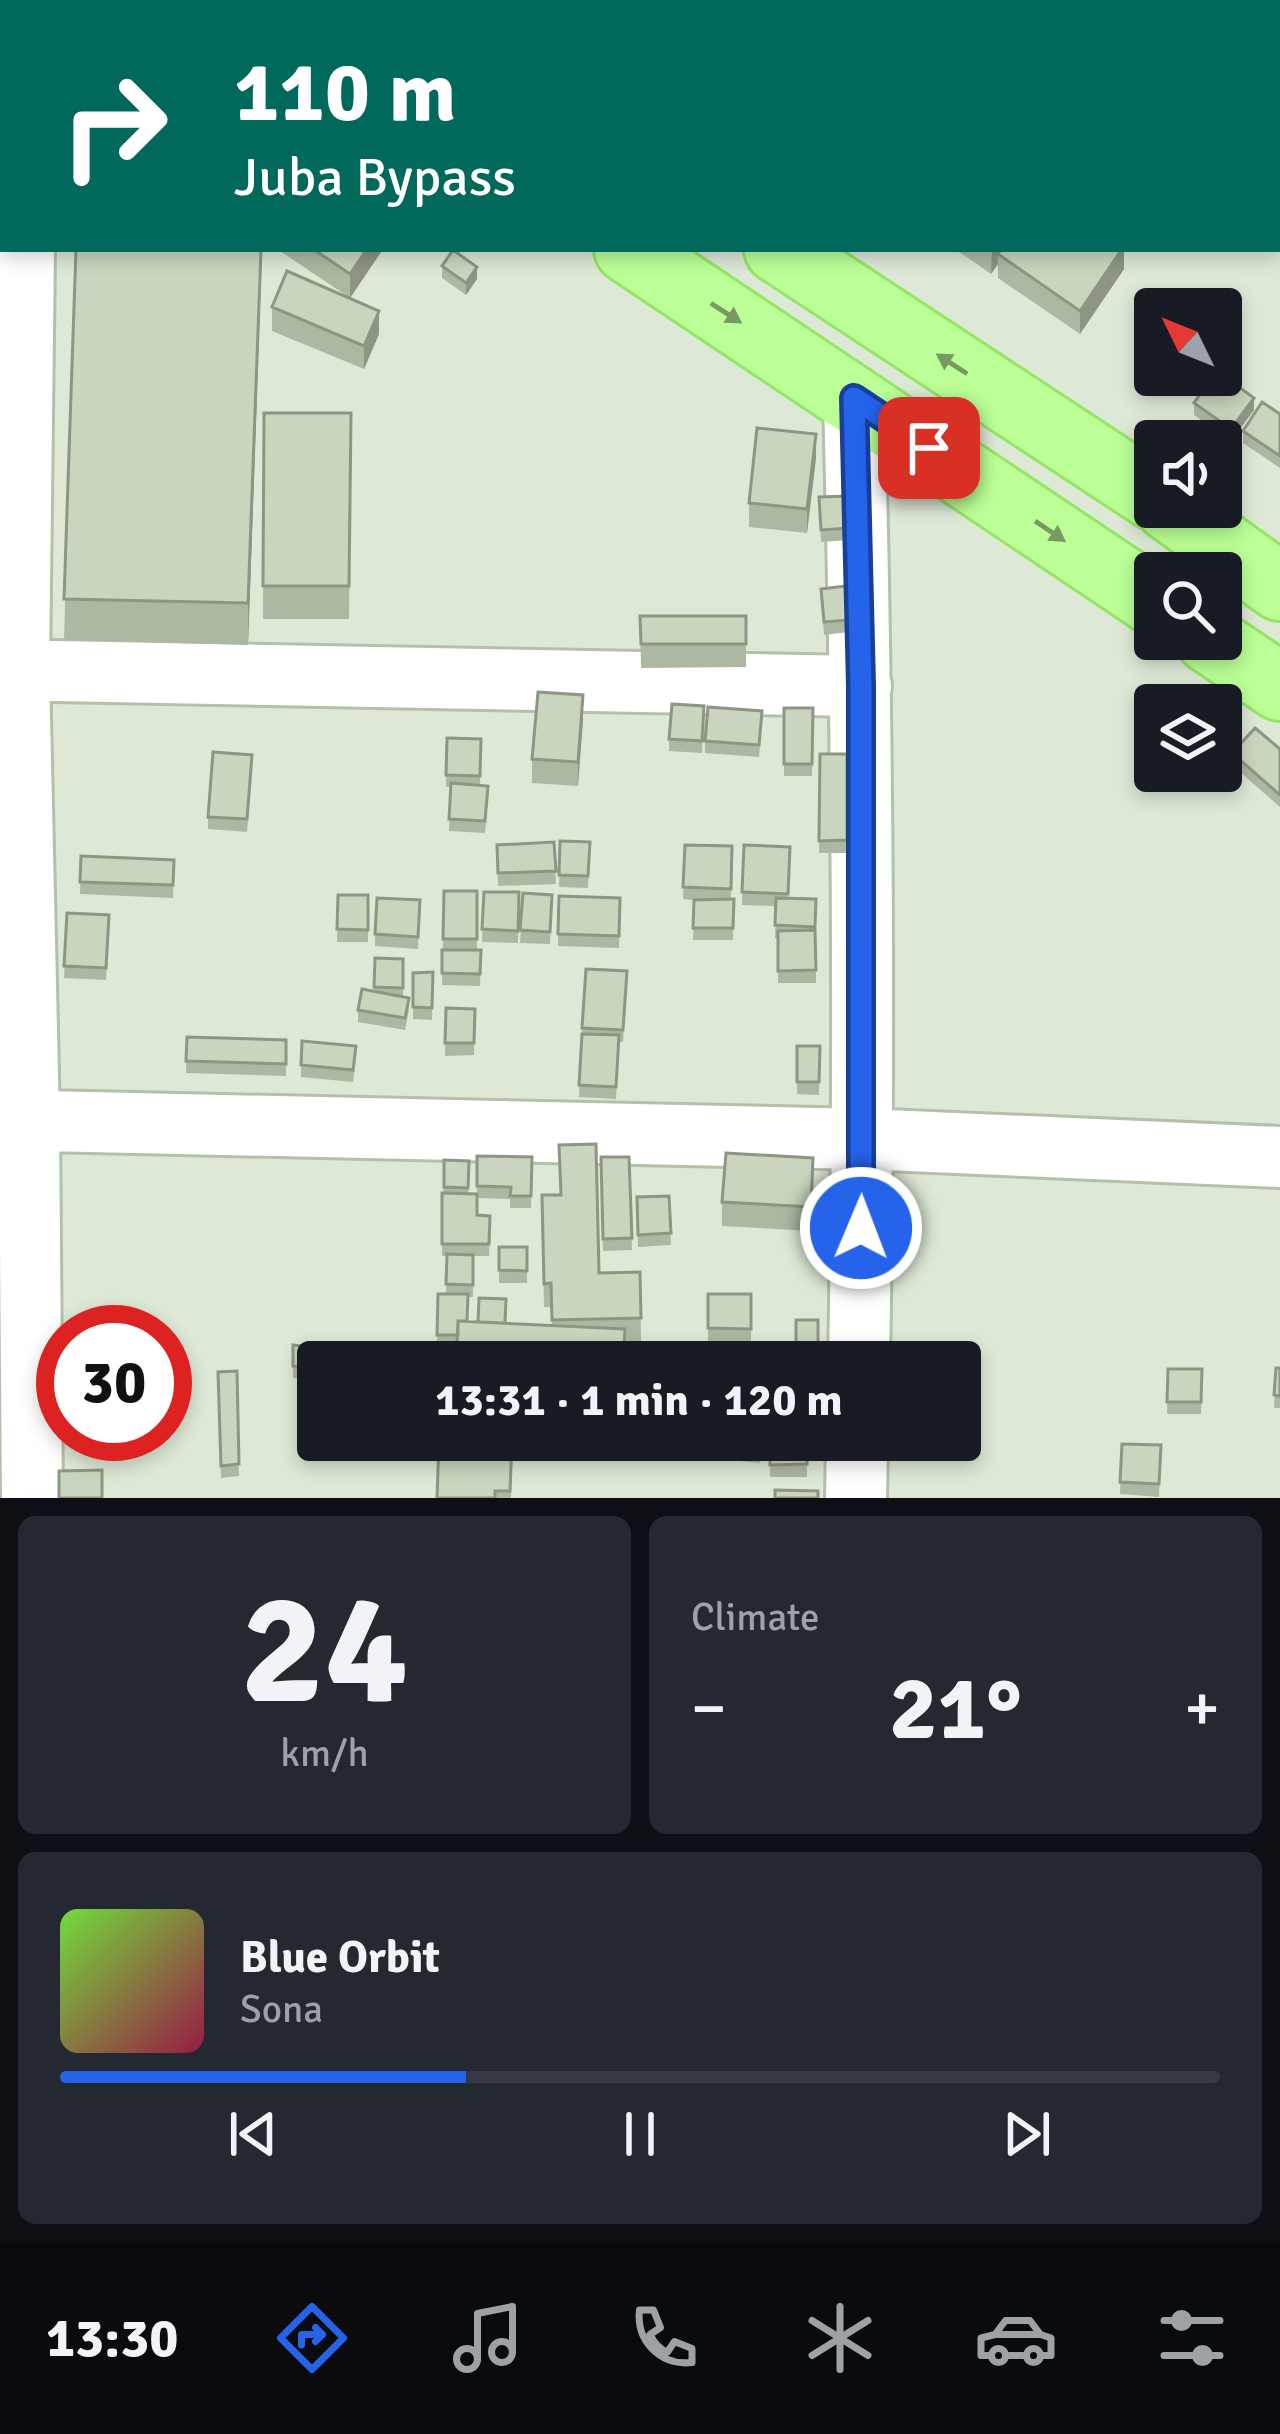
<!DOCTYPE html>
<html lang="en">
<head>
<meta charset="utf-8">
<style>
  :root { --surface:#171b24; --page:#242831; --text:#f1f3f6; --muted:#9ea1a6; --line:#363941; --accent:#2563eb }
  body { margin:0; font-family:Signika,sans-serif; background:var(--page); color:var(--text); height:100vh; display:flex; flex-direction:column; font-size:45px; white-space:nowrap }
  * { box-sizing:border-box; margin:0 }
  p { font-size:39px; color:var(--muted) }
  .icon { flex:none; width:66px; height:66px; fill:none; stroke:currentColor; stroke-width:2; stroke-linecap:round; stroke-linejoin:round }
  .map { position:relative; height:1498px; overflow:hidden }
  .details { display:flex; flex-direction:column; gap:18px; padding:18px; background:#0d0f14; flex:1 }
  .details>* { flex:none }
  .top-card { position:absolute; left:0px; top:0px; width:1281px; height:252px; box-shadow:0 6px 18px #0003; background:#00695c; color:#fff; overflow:hidden }
  .needle { width:78px; rotate:313deg }
  .controls { position:absolute; left:1134px; top:288px; display:grid; gap:24px }
  .controls a { display:grid; place-items:center; width:108px; height:108px; border-radius:12px; background:var(--surface); box-shadow:0 6px 18px #0003; font-size:60px }
  .speed { position:absolute; left:36px; top:1305px; display:flex; gap:24px; font-size:60px; font-weight:700; text-align:center }
  .speed>* { display:grid; place-content:center; width:156px; height:156px; border-radius:50%; background:var(--surface); box-shadow:0 6px 18px #0003; line-height:1 }
  .speed .limit { border:18px solid #d22; background:#fff; color:#111 }
  .pin { position:absolute; display:grid; place-items:center; width:102px; height:102px; color:#fff; margin:-51px; border-radius:24px; box-shadow:0 6px 18px #0006 }
  .me { position:absolute; width:132px; margin:-66px; rotate:1deg; stroke-linejoin:round; filter:drop-shadow(0 0 9px #0008) }
  .turn { display:flex; align-items:center; gap:42px; height:252px; padding:0 36px; font-size:54px }
  .turn .icon { width:156px; height:156px; stroke-width:2.5 }
  .turn b { display:block; font-size:84px; line-height:102px }
  .big { font-size:90px; font-weight:700; line-height:1.1 }
  .details .card { flex:1; display:flex; flex-direction:column; justify-content:center; gap:18px; min-width:0; padding:0 42px; border-radius:18px; background:var(--page) }
  .details .dial { align-items:center; gap:0 }
  .dial b { font-size:156px; line-height:1 }
  .song { display:flex; align-items:center; gap:36px }
  .cover { width:144px; height:144px; border-radius:18px; background:linear-gradient(135deg,hsl(100 70% 55%),hsl(340 70% 35%)) }
  .played { height:12px; border-radius:6px; background:linear-gradient(90deg,var(--accent) 35%,var(--line) 35%) }
  .keys { display:flex; justify-content:space-around; direction:ltr }
  .heat { display:flex; justify-content:space-between; align-items:center; font-size:66px; direction:ltr }
  .details .tiles { flex:1; display:grid; gap:18px; grid-template-columns:1fr 1fr }
  .card:last-child { grid-column:span 2 }
  .trip { position:absolute; left:297px; top:1341px; width:684px; height:120px; border-radius:12px; background:var(--surface); box-shadow:0 6px 18px #0003; font-weight:700; line-height:120px; text-align:center }
  .menu { display:flex; height:192px; justify-content:space-around; align-items:center; background:#090b0e; color:var(--muted) }
  .menu .icon { width:84px; height:84px }
  .menu .current { color:var(--accent) }
  .menu b { font-size:54px; color:var(--text) }
  .map>svg:first-child { display:block }
  .residential { fill:#dde8d6; fill-rule:evenodd }
  .lines { fill:none; stroke-linecap:round; stroke-linejoin:round }
  .minor-casing { stroke:#b4c0aa; stroke-width:66 }
  .primary-casing { stroke:#94e664; stroke-width:72 }
  .minor { stroke:#fff; stroke-width:60 }
  .primary { stroke:#bbff96; stroke-width:66 }
  .wall { fill:#adb8a3 }
  .shaded-wall { fill:#8d9684 }
  .building { fill:#c9d6bd; stroke:#8d9684; stroke-width:3 }
  .oneway { fill:#769a61 }
  .route-casing { stroke:#184099; stroke-width:30 }
  .route { stroke:#2563eb; stroke-width:21 }
</style>
</head>
<body>
<div class="map">
<svg width="1280" height="1498" viewBox="0 0 1280 1498">
  <rect width="100%" height="100%" fill="#edf4e8"/>
  <!-- residential -->
  <path class="residential" d="M0 0H1280V1498H0ZM3 3H1278V249H3ZM1155 309H1221V375H1155ZM1155 441H1221V507H1155ZM1155 573H1221V639H1155ZM1155 705H1221V771H1155ZM63 1332H165V1434H63ZM318 1362H960V1440H318Z"/>
  <g class="lines">
    <defs>
      <path id="minor" d="M29 3V0
        M24 249 19 671 29 1120 32 1498
        M854 397C862 719 865 1040 859 1362
        M0 670 861 686
        M0 1120 863 1139 1280 1157
        M856 1498 857 1440"/>
      <path id="primary" d="M248 0 253 3
        M397 0 402 3
        M628 249 1155 602
        M778 249 1155 497
        M1169 507 1280 587
        M1209 639 1280 687"/>
    </defs>
    <!-- minor casing -->
    <use href="#minor" class="minor-casing"/>
    <!-- primary casing -->
    <use href="#primary" class="primary-casing"/>
    <!-- minor -->
    <use href="#minor" class="minor"/>
    <!-- primary -->
    <use href="#primary" class="primary"/>
  </g>
  <!-- wall -->
  <path class="wall" d="M76 249H262L248 645 64 640Z
    M277 249H383L350 298Z
    M955 249H1124V269L1080 334 998 278V264L991 274Z
    M442 266 477 279 466 295 442 278Z
    M272 307 379 334 364 369 272 331Z
    M1194 403 1254 410 1231 441 1194 415Z
    M264 413H351L349 619H263Z
    M1280 414V468L1243 443V431Z
    M816 458 807 533 749 527V503Z
    M848 496 849 540 821 542 819 497Z
    M821 589 849 620V632L824 635Z
    M640 616H746V667L641 668Z
    M704 706 702 753 669 751V739Z
    M784 708H813L812 776H784Z
    M583 719 578 786 532 783V759Z
    M762 723 759 757 705 753V741Z
    M447 738 481 739 480 785 488 798 485 833 449 831 450 787H446Z
    M1280 749V807L1232 765V753Z
    M820 754H847V853H819Z
    M252 767 247 832 208 829V817Z
    M560 841 590 842 588 888 559 887Z
    M554 842 556 884 498 886 497 845Z
    M685 845 732 846 731 899H734L733 940H693L695 900 683 899Z
    M744 845 790 847 788 898 816 899V983H778V938H775L776 906 742 905Z
    M81 856 174 860 173 898 80 894Z
    M444 891H477V950H481L480 986 442 985Z
    M484 892H519L518 943 482 942Z
    M523 893 552 895 550 944 520 943Z
    M338 895H368V942H337Z
    M559 896 620 898 619 948 558 946Z
    M420 900 418 949 375 946V934Z
    M67 913 109 915 106 980 64 978Z
    M375 958 403 959V996L409 1010 405 1030 358 1022V1010L374 991Z
    M433 972 432 1020 413 1019V973Z
    M627 983 623 1042H619L616 1099 579 1097 582 1028Z
    M446 1008 475 1009 474 1055 445 1056Z
    M187 1037 286 1040V1076L186 1073Z
    M302 1041 356 1058 353 1082 301 1077Z
    M797 1046H820L819 1095 797 1094Z
    M477 1156 532 1157 531 1208H510V1199L477 1198V1215L490 1216 489 1256H473V1297H468V1321L552 1326 551 1307H544L542 1195 599 1273 640 1272 641 1341 625 1342V1362L457 1347H437L438 1294H446L447 1256H442L444 1160 469 1161 468 1194H477Z
    M601 1157H629L632 1250 603 1251Z
    M813 1181 811 1231 722 1226V1202Z
    M669 1196 671 1245 638 1247 637 1197Z
    M499 1247H527V1283H499Z
    M708 1294H751V1341H708Z
    M796 1320H818V1358H796Z
    M293 1345 310 1347 309 1379 293 1378Z
    M1276 1368H1280V1408H1274Z
    M1168 1369H1202L1201 1414H1167Z
    M237 1371 239 1476 221 1478 218 1372Z
    M513 1440 511 1498H437Z
    M514 1440H620L619 1461 514 1456Z
    M730 1440H762L760 1463 729 1460Z
    M770 1440H807V1477H770Z
    M1122 1444 1161 1445 1159 1497 1120 1494Z"/>
  <!-- shaded-wall -->
  <path class="shaded-wall" d="M261 249H262L248 645V603Z
    M367 249H383L350 298V274Z
    M992 249H1009L998 254V264L991 274Z
    M1122 249H1124V269L1080 334V311Z
    M477 267V279L466 295V283Z
    M379 311V334L364 369V346Z
    M1254 398V410L1231 441V429Z
    M816 434V458L807 533V509Z
    M583 695V719L578 786V762Z"/>
  <!-- building -->
  <path class="building" d="M0 19H3V49H0Z
    M76 249H261L248 603 64 599Z
    M313 249H367L350 274Z
    M1001 249H1122L1080 311 998 254Z
    M453 250 477 267 466 283 442 266Z
    M287 271 379 311 364 346 272 307Z
    M1221 374 1254 398 1231 429 1194 403 1214 375Z
    M1262 402 1280 414V456L1243 431Z
    M264 413H351L349 586H263Z
    M757 428 816 434 807 509 749 503Z
    M848 496 849 528 821 530 819 497Z
    M846 586 849 620 824 622 821 589Z
    M640 616H746V644H641Z
    M538 692 583 695 578 762 532 759Z
    M672 704 704 706 702 741 669 739Z
    M708 707 762 711 759 745 705 741Z
    M784 708H813L812 764H784Z
    M1255 728 1280 749V795L1232 753Z
    M447 738 481 739 480 776 446 775Z
    M213 752 252 755 247 819 208 817Z
    M820 754H847V840L819 841Z
    M451 783 488 786 485 821 449 819Z
    M560 841 590 842 588 876 559 875Z
    M554 842 556 871 498 873 497 845Z
    M685 845 732 846 731 889 683 887Z
    M744 845 790 847 788 894 742 892Z
    M81 856 174 860 173 885 80 882Z
    M444 891H477V939H443Z
    M484 892H519L518 931 482 929Z
    M523 893 552 895 550 932 520 930Z
    M338 895H368V930L337 929Z
    M559 896 620 898 619 936 558 934Z
    M377 898 420 900 418 937 375 934Z
    M776 898 816 899 815 927 775 925Z
    M734 899 733 928H693L694 900Z
    M67 913 109 915 106 968 64 966Z
    M815 930 816 970 778 971V931Z
    M442 950H481L480 974 442 973Z
    M375 958 403 959V988L374 987Z
    M586 969 627 971 623 1030 582 1028Z
    M433 972 432 1008 413 1007V973Z
    M362 989 409 998 405 1018 358 1010Z
    M446 1008 475 1009 474 1043H445Z
    M582 1034 619 1035 616 1087 579 1085Z
    M187 1037 286 1040V1064L186 1061Z
    M302 1041 356 1046 353 1070 301 1065Z
    M797 1046H820L819 1082H797Z
    M596 1144 599 1273 640 1272 641 1318 552 1320 551 1283 544 1284 542 1195H561L559 1145Z
    M726 1153 813 1158 811 1207 722 1202Z
    M477 1156 532 1157 531 1196H510L511 1187 477 1186Z
    M601 1157H629L632 1238 603 1239Z
    M444 1160 469 1161 468 1188 444 1187Z
    M442 1193 477 1194V1215L490 1216 489 1244H442Z
    M669 1196 671 1233 638 1235 637 1197Z
    M499 1247H527V1271L499 1270Z
    M447 1254 473 1255V1285L446 1284Z
    M438 1294H468L467 1321H458V1335H437Z
    M708 1294H751V1329L708 1328Z
    M479 1298 506 1299 505 1323 478 1322Z
    M796 1320H818V1345L796 1346Z
    M458 1321 625 1329 623 1362H456Z
    M66 1329H111V1332H66Z
    M293 1345 310 1347 309 1367 293 1366Z
    M1276 1368H1280V1396L1274 1395Z
    M1168 1369H1202L1201 1402H1167Z
    M237 1371 239 1464 221 1466 218 1372Z
    M439 1440H512L510 1491H495V1498H437Z
    M730 1440H761L760 1451 729 1448Z
    M770 1440H807V1464L770 1465Z
    M1122 1444 1161 1445 1159 1484 1120 1482Z
    M102 1470V1498H59V1471Z
    M775 1490 818 1491V1498H775Z"/>
  <!-- one-way arrows -->
  <defs><path id="oneway-solid" d="M-6-.8H1V-3.2L6.5 0L1 3.2V.8H-6Z" transform="scale(3)"/></defs>
  <g class="oneway">
    <use href="#oneway-solid" transform="translate(726 313) rotate(33)"/>
    <use href="#oneway-solid" transform="translate(952 364) rotate(-147)"/>
    <use href="#oneway-solid" transform="translate(1050 531) rotate(34)"/>
  </g>
  <g class="lines">
    <defs>
      <path id="route" d="M861 1228V686L854 398 929 448"/>
    </defs>
    <!-- route casing -->
    <use href="#route" class="route-casing"/>
    <!-- route -->
    <use href="#route" class="route"/>
  </g>
</svg>
<div class="controls">
<a><svg class="needle" viewBox="-14 -14 28 28"><path d="M0-13l5 13h-10z" fill="#e53935"/><path d="M0 13l5-13h-10z" fill="#9ea1a6"/></svg></a>
<a><svg class="icon" aria-label="sound" viewBox="0 0 24 24"><path d="M4 9h4l5-4v14l-5-4H4zM17 9q2 3 0 6"/></svg></a>
<a><svg class="icon" aria-label="search" viewBox="0 0 24 24"><circle cx="10" cy="10" r="6"/><path d="M15 15l6 6"/></svg></a>
<a><svg class="icon" aria-label="layers" viewBox="0 0 24 24"><path d="M12 4l9 5-9 5-9-5zM3 14l9 5 9-5"/></svg></a>
</div>
<div class="speed"><div class="limit">30</div></div>
<div class="pin" style="left:929px;top:448px;background:#d93025"><svg class="icon" aria-label="arrive" viewBox="0 0 24 24"><path d="M6 21V4h12l-3 4 3 4H6"/></svg></div>
<svg class="me" style="left:861px;top:1228px" viewBox="-20 -20 40 40"><circle r="17" fill="#2563eb" stroke="#fff" stroke-width="3"/><path d="M0-11L8 9 0 5-8 9z" fill="#fff"/></svg>
<div class="trip">13:31 · 1 min · 120 m</div>
<div class="top-card">
<div class="turn"><svg class="icon" aria-label="right" viewBox="0 0 24 24"><path d="M7 20v-9h11M14 6l5 5-5 5"/></svg><div><b>110 m</b>Juba Bypass</div></div>
</div>
</div>
<section class="details">
<div class="tiles">
<div class="card dial"><b>24</b><p>km/h</p></div>
<div class="card"><p>Climate</p>
<div class="heat"><a>−</a><b class="big">21°</b><a>+</a></div>
</div>
<div class="card">
<div class="song"><i class="cover"></i><div><b>Blue Orbit</b><p>Sona</p></div></div>
<div class="played"></div>
<div class="keys"><svg class="icon" aria-label="previous" viewBox="0 0 24 24"><path d="M18 5L8 12l10 7zM5 5v14"/></svg><svg class="icon" aria-label="pause" viewBox="0 0 24 24"><path d="M8 5v14M16 5v14"/></svg><svg class="icon" aria-label="next" viewBox="0 0 24 24"><path d="M6 5l10 7-10 7zM19 5v14"/></svg></div>
</div>
</div>
</section>
<nav class="menu">
<b>13:30</b>
<svg class="icon current" aria-label="directions" viewBox="0 0 24 24"><path d="M12 3l9 9-9 9-9-9zM9 14v-3h6M13 9l2 2-2 2"/></svg>
<svg class="icon" aria-label="music" viewBox="0 0 24 24"><path d="M9 18V5l10-2v13"/><circle cx="6" cy="18" r="3"/><circle cx="16" cy="16" r="3"/></svg>
<svg class="icon" aria-label="phone" viewBox="0 0 24 24"><path d="M5 4h4l2 5-3 2q2 4 5 5l2-3 5 2v4C11 20 4 13 5 4z"/></svg>
<svg class="icon" aria-label="climate" viewBox="0 0 24 24"><path d="M12 3v18M4 7l16 10M4 17L20 7"/></svg>
<svg class="icon" aria-label="car" viewBox="0 0 24 24"><path d="M5 17H2v-5l4-1 3-4h7l3 4 3 1v5h-3M9 17h6M6 11h13"/><circle cx="7" cy="17" r="2"/><circle cx="17" cy="17" r="2"/></svg>
<svg class="icon" aria-label="filters" viewBox="0 0 24 24"><path d="M4 7h16M4 17h16"/><circle cx="9" cy="7" r="2"/><circle cx="15" cy="17" r="2"/></svg>
</nav>
</body>
</html>
